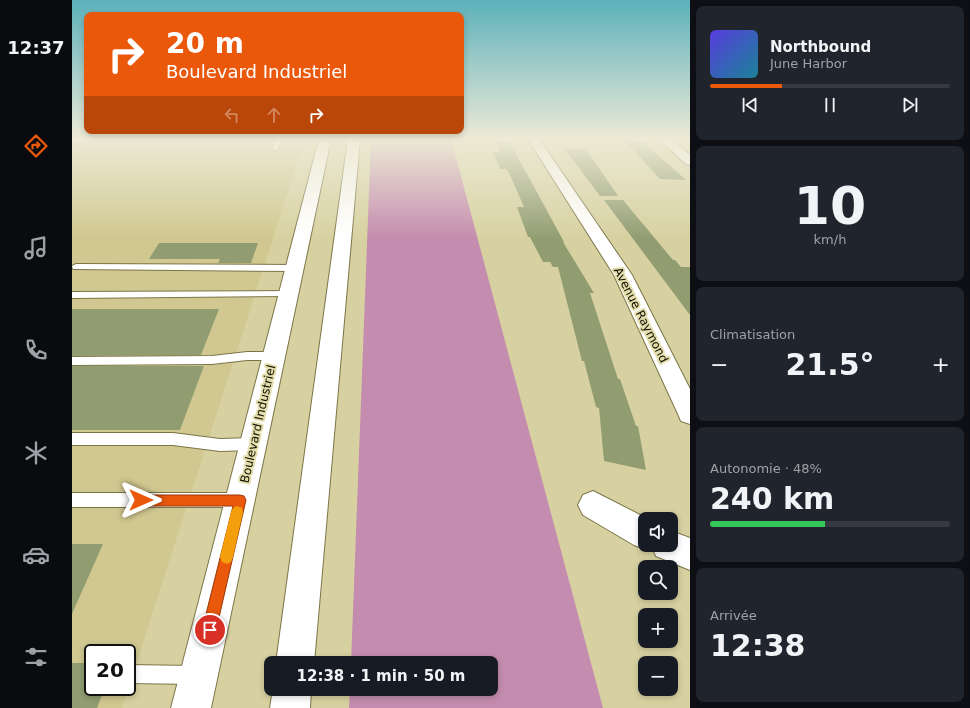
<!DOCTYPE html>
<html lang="fr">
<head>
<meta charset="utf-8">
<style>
  :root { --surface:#171b24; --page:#20242c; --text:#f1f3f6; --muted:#9ea1a6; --line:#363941; --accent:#ea580c }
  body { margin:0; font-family:"DejaVu Sans",sans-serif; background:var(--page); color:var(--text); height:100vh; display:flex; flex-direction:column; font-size:15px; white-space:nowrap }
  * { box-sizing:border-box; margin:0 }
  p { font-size:13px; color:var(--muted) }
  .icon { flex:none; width:22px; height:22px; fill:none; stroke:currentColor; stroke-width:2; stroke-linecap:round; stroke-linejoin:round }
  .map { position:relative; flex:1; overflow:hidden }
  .sheet { display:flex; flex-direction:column; gap:6px; padding:6px; background:#0d0f14; width:280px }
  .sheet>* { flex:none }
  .guide { position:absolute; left:12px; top:12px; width:380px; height:122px; border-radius:8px; box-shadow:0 2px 6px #0003; background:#ea580c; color:#fff; overflow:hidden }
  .fabs { position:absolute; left:566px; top:512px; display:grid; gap:8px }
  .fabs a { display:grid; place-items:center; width:40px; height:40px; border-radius:8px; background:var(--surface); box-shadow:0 2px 6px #0003; font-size:20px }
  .speed { position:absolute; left:12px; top:644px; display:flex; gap:8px; font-size:20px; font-weight:700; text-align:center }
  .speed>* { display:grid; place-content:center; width:52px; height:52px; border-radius:50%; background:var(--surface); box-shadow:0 2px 6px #0003; line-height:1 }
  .speed .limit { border:2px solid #111; border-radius:6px; background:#fff; color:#111 }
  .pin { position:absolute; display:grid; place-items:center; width:34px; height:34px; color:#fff; margin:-17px; border:2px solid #fff; border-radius:50%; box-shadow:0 1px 4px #0007 }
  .me { position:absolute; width:44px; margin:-22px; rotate:90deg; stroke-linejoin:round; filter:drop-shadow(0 0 3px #0008) }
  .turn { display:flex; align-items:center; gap:14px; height:84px; padding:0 16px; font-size:18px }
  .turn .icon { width:52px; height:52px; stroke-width:2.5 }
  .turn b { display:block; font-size:28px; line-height:34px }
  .lanes { display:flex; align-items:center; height:38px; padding:0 16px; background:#0003; justify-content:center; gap:20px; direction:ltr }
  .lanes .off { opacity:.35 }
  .big { font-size:30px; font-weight:700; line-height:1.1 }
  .sheet .widget { flex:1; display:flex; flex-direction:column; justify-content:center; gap:6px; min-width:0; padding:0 14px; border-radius:8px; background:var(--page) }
  .sheet .dial { align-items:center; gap:0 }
  .dial b { font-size:52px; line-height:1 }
  .song { display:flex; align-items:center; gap:12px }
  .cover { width:48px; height:48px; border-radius:6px; background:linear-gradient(135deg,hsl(250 70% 55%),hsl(190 70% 35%)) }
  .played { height:4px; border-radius:2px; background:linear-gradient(90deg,var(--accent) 30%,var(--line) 30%) }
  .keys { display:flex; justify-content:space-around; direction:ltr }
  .heat { display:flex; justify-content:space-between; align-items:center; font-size:22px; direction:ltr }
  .charge { height:6px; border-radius:3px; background:linear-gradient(90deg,#34c759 48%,var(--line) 0) }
  .trip { position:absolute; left:192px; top:656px; width:234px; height:40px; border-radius:8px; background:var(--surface); box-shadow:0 2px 6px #0003; font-weight:700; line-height:40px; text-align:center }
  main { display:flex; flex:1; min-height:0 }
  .menu { display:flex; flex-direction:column; width:72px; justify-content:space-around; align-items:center; background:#090b0e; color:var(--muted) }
  .menu .icon { width:28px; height:28px }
  .menu .active { color:var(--accent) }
  .menu b { font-size:18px; color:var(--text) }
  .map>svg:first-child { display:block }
  .built { fill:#d0c890; fill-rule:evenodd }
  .green { fill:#c48caf }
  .building { fill:#919d71 }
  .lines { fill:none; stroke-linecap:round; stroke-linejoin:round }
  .service-casing { stroke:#7c7548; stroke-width:2 }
  .minor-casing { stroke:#7c7548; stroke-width:2 }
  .tertiary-casing { stroke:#7c7548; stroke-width:2 }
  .service { fill:#fff; fill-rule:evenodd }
  .minor { fill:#fff; fill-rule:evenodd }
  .tertiary { fill:#fff; fill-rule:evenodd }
  .route { fill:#ea580c; stroke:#983908 }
  .slow { fill:#f59e0b }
  .labels { text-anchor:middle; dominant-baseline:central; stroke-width:4; stroke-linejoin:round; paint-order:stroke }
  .street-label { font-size:12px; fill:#120f01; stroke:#e4dead }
</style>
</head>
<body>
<main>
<nav class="menu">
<b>12:37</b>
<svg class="icon active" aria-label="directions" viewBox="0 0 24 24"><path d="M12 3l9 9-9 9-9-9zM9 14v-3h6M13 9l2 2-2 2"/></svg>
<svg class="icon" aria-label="music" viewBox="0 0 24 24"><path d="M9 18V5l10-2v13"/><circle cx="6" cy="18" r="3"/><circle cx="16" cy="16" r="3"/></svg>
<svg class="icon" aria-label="phone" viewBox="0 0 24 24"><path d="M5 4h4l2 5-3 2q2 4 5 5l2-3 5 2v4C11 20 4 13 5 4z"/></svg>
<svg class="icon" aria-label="climate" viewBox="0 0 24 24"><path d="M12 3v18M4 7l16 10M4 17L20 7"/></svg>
<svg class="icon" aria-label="car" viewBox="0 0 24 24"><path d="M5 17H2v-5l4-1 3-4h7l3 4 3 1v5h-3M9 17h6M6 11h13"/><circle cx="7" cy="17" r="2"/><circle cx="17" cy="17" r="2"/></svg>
<svg class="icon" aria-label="filters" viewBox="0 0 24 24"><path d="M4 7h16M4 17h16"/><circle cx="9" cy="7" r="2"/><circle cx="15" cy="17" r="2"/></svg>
</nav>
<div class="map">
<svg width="618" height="708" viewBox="0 0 618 708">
  <rect width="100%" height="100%" fill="#d7d1a1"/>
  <!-- built -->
  <path class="built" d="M0 139H233L50 708H0ZM21 653H55V687H21Z"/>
  <!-- green -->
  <path class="green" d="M299 139H379L531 708H277L278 689H419V663H279Z"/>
  <!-- building -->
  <path class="building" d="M428 139H434L443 152 492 242H491L522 293H518L546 379H548L564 426H566L574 470 532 461 527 408 524 407 512 361H510L486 267H481L478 262H471L458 237H456L445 207H452L437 173 434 169H428L421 152H428L424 141Z
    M551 139H568L614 180 588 179Z
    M492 148 514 149 546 196H528Z
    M532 200H551L601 260H603L609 267H618V315Z
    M87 243H186L179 263H146L148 259H77Z
    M0 309H147L129 355 0 356Z
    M0 366H132L108 430H0Z
    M0 544H31L0 614Z
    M0 663H21V687H33L25 708H0Z"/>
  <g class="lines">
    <defs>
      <path id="service" d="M204 139 209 140 206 149 203 151 200 149Z
        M4 264 223 265 227 268 223 271 1 269 0 266Z
        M216 291 219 292 221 294 219 296 0 298V292Z
        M175 352H202L206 353 208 356 206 359 202 360H175L140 364 0 365V357L140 356Z
        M0 433H101L148 439 181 438 186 440 188 444 186 448 181 450 148 451 101 445H0Z
        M0 493H167L172 495 174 500 172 505 167 507H0Z
        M55 665 122 666 129 668 131 675 129 682 122 684 55 683Z"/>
      <path id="minor" d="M0 139H20L15 142 0 144Z
        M456 139H467L560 275 618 389V424L609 421 606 414 542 275Z
        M587 139H600L618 155V165L614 164Z
        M521 491 576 519H573V545H599V531L618 538V570L584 556 580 547 573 549 562 545 511 515 506 505 511 495Z"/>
      <path id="tertiary" d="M247 139H259L139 708H99Z
        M276 139H288L242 663H204Z
        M201 689H239L238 708H198Z"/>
    </defs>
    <!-- service casing -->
    <use href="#service" class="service-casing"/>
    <!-- minor casing -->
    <use href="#minor" class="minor-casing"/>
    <!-- tertiary casing -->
    <use href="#tertiary" class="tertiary-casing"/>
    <!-- service -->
    <use href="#service" class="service"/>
    <!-- minor -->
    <use href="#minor" class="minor"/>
    <!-- tertiary -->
    <use href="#tertiary" class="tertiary"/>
  </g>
  <!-- sky -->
  <linearGradient id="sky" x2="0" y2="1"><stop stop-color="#5cb1bb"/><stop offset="0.58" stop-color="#edead5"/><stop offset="1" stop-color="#edead5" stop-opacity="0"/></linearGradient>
  <rect width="618" height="239" fill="url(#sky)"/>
  <!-- route -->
  <path class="route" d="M69 495H168L172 496 174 500 143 635 138 637 132 635 130 630 161 506H69L64 504 63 500 64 496Z"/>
  <!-- slow -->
  <path class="slow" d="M165 506 170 508 171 512 161 557 159 562 155 564 150 562 148 557 159 512 161 508Z"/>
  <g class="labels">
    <!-- street labels -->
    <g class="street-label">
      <text transform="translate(569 315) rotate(63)">Avenue Raymond</text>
      <text transform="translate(186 424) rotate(-77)">Boulevard Industriel</text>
    </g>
  </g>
</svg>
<div class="fabs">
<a><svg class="icon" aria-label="sound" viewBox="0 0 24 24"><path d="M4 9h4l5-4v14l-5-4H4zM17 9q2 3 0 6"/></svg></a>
<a><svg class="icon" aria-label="search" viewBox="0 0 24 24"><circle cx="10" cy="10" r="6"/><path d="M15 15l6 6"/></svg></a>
<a>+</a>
<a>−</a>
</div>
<div class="speed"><div class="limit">20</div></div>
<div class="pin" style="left:138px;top:630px;background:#d93025"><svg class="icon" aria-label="arrive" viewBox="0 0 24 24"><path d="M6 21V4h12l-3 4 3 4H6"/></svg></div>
<svg class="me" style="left:69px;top:500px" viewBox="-20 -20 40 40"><path d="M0-17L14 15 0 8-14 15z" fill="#ea580c" stroke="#fff" stroke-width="4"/></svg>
<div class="trip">12:38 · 1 min · 50 m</div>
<div class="guide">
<div class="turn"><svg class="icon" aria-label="right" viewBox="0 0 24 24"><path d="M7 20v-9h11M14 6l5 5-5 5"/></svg><div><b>20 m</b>Boulevard Industriel</div></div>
<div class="lanes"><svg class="icon off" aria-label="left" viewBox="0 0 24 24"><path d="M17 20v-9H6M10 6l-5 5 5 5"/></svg><svg class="icon off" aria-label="ahead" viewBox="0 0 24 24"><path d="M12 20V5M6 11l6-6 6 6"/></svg><svg class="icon" aria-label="right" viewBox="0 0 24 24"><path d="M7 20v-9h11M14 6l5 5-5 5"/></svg></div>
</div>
</div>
<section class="sheet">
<div class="widget">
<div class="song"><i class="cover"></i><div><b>Northbound</b><p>June Harbor</p></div></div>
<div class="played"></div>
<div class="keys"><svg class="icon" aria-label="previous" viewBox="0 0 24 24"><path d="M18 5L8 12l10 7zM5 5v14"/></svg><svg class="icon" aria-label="pause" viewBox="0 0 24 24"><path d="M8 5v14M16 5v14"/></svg><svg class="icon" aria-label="next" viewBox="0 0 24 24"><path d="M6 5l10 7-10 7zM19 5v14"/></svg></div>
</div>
<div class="widget dial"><b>10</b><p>km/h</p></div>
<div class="widget"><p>Climatisation</p>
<div class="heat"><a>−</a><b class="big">21.5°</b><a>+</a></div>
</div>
<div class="widget"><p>Autonomie · 48%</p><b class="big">240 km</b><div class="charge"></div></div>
<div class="widget"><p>Arrivée</p><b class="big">12:38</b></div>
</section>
</main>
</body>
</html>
